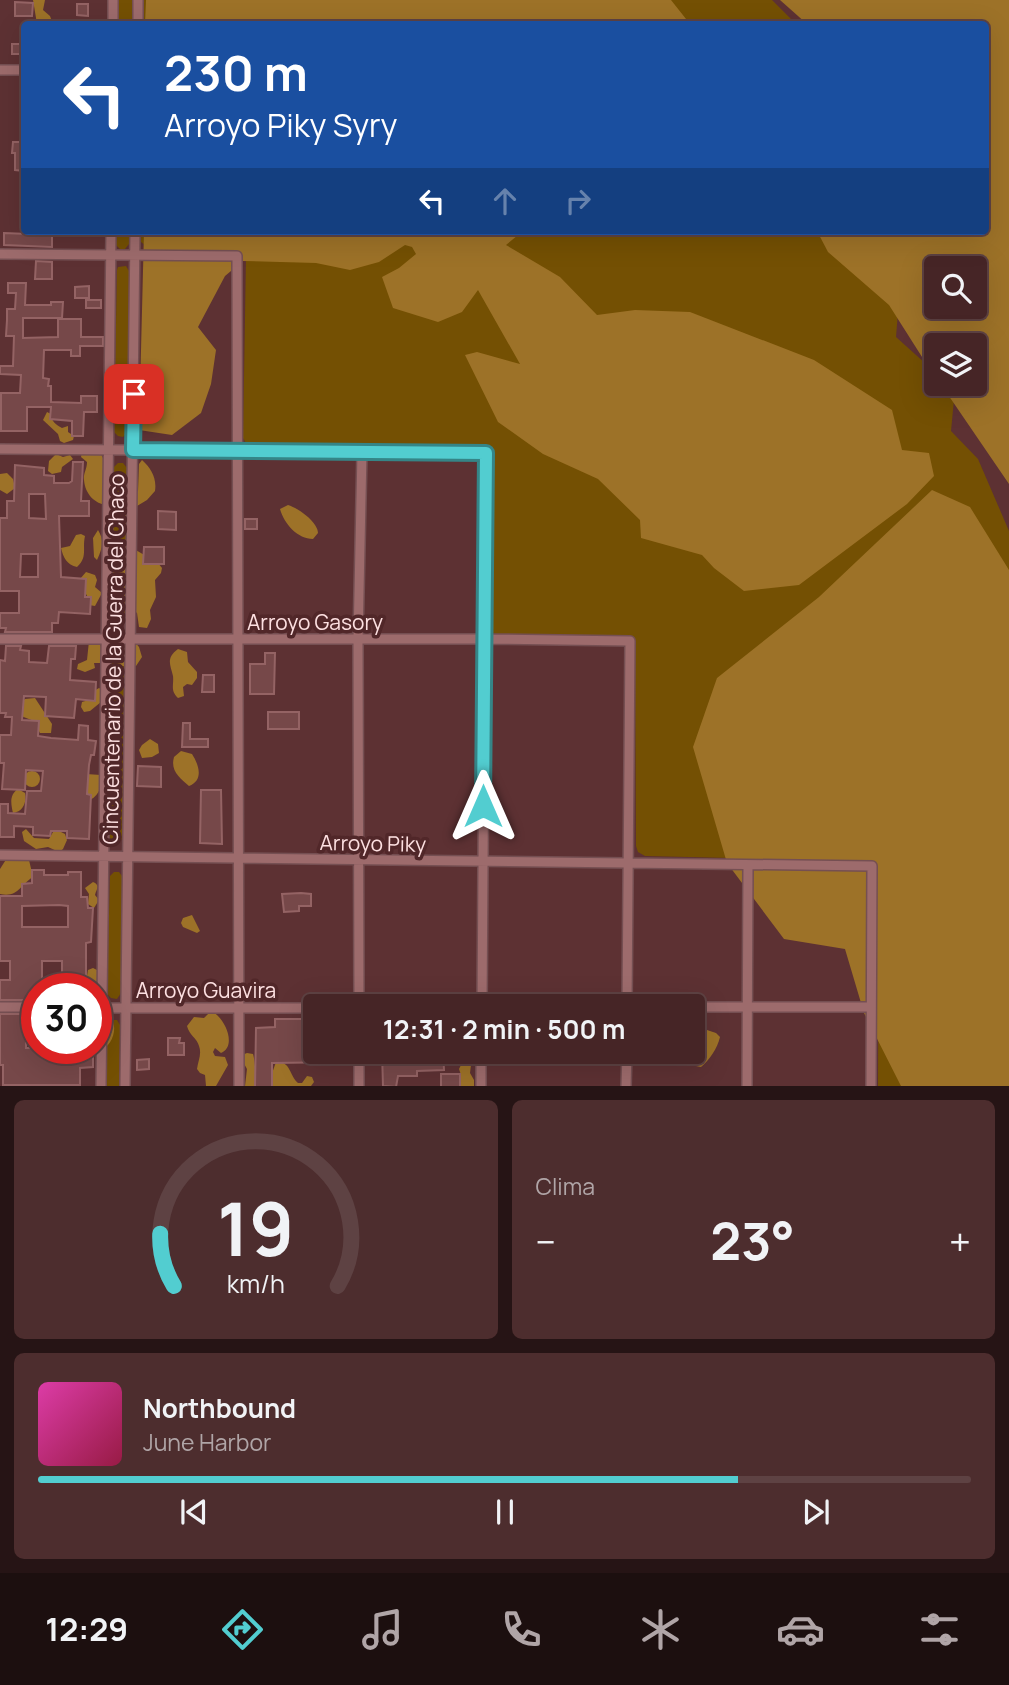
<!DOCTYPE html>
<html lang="es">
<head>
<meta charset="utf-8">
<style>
  :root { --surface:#462526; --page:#4d2d2e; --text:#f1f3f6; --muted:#b0a5a7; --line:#5e4243; --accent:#52cdd0 }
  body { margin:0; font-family:Manrope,sans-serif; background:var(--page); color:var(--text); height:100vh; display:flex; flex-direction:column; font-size:26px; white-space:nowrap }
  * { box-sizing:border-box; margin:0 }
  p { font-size:23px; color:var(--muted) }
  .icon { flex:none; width:38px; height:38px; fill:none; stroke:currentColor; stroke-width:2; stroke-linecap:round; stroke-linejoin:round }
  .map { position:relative; height:1086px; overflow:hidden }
  .side { display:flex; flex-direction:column; gap:14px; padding:14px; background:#261415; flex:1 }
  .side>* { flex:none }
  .banner { position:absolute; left:21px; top:21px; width:968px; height:214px; border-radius:7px; box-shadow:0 7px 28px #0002,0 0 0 2px var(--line); background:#1a4fa0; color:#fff; overflow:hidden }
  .fabs { position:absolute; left:924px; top:256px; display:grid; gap:14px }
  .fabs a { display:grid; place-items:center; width:63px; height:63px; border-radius:7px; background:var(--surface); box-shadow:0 7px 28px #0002,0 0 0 2px var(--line); font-size:35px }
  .speed { position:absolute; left:21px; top:973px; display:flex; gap:14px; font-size:35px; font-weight:700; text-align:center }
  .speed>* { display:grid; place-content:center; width:91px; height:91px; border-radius:50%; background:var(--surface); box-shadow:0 7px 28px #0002,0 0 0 2px var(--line); line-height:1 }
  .speed .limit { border:10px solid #d22; background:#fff; color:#111 }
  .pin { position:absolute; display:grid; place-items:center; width:60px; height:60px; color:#fff; margin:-30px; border-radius:14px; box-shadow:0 4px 10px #0006 }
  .me { position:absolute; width:77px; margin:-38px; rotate:0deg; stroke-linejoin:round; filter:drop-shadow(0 0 5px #0008) }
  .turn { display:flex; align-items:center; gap:24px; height:147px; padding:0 28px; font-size:32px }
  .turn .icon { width:91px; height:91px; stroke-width:2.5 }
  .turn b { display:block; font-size:49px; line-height:60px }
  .lanes { display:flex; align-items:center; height:66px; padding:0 28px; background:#0003; justify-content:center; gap:35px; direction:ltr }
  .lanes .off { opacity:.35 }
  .big { font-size:52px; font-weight:700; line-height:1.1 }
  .side .card { flex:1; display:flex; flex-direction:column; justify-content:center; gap:10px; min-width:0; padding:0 24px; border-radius:10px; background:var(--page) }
  .side .dial { align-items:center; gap:0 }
  .dial svg { height:182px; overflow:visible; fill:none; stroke:var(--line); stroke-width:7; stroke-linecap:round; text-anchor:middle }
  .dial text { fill:var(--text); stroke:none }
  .song { display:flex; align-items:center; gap:21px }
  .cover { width:84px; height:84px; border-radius:10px; background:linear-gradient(135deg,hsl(320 70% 55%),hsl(340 70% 35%)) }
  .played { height:7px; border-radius:4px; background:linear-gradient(90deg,var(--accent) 75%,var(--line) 75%) }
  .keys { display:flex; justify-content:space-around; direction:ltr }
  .heat { display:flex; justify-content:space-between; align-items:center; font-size:38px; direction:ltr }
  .side .tiles { flex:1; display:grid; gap:14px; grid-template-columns:1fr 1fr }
  .card:last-child { grid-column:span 2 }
  .trip { position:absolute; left:303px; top:994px; width:402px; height:70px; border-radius:7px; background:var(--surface); box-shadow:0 7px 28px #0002,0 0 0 2px var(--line); font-weight:700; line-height:70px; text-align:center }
  .tab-bar { display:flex; height:112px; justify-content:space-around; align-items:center; background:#1c0f0f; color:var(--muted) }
  .tab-bar .icon { width:49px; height:49px }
  .tab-bar .current { color:var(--accent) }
  .tab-bar b { font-size:32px; color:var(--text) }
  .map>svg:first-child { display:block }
  .green { fill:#745003 }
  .forest { fill:#9d7228; fill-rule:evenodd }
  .building { fill:#764849; stroke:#946364; stroke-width:2; fill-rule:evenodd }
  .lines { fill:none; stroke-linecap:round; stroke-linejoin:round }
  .minor-casing { stroke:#754f52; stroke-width:12 }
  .minor { stroke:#9d6b6c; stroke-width:9 }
  .route-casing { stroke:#358587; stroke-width:18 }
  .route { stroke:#52cdd0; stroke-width:12 }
  .labels { text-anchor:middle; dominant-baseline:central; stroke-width:7; stroke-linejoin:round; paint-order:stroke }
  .street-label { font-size:21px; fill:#fde0e1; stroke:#512729 }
</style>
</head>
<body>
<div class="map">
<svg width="1009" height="1087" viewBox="0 0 1009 1087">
  <rect width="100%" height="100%" fill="#5d3133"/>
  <!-- green -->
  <path class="green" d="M119 0H132V24H119Z
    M143 0H772L796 24H143Z
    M116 231H129V244L125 249H120L116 245Z
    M141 231H877L901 274 896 337 936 373V383H948L955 389 951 431 978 459 1009 531V1086H878L879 869 871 861 645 856 638 852 636 846 635 641 628 636 498 635 491 632 490 450 482 447 247 445 243 438 246 257 146 246 141 242Z
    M126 266 129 271 127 432 123 437 118 436 114 432 117 270 118 267Z
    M118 463H123L127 468 125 621 121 627 116 626 112 622 114 467Z
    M115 651 124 656 122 839 118 844H113L109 840 112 655Z
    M114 872H119L122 876 121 993 117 999 111 998 107 994 110 876Z
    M111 1020H117L120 1025 119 1086 107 1087V1024Z"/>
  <!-- forest -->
  <path class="forest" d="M33 0H45L43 10 50 16 53 24H37Z
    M146 0H671L690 24H145Z
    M780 0H1009V484L940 383H975V345H936V379L889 305 828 252 817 231H985V24H807ZM936 268H975V306H936Z
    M144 231H523L506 245 560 277 597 315 635 310 690 312 814 360 892 410 902 450 929 453 934 476 907 504 799 585 744 591 714 568 702 555 641 538 640 520 598 479 543 454 498 422 465 355 477 352 520 364 478 290 462 312 438 322 393 308 382 277 399 268 416 254 412 247 405 245 379 262 350 270 316 263 243 261 225 276 198 327 216 350 211 384 201 413 172 435 139 430Z
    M47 412 51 414C51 421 56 425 62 428L68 426V432L74 436 73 440 64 443 60 441 58 434 43 420Z
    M82 452H99C111 465 103 488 117 498L121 496 125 489 135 493 138 491 139 464 142 460C151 468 157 478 155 491L147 500 137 506 132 525 116 523 107 505C95 504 85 494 84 480 83 474 87 469 87 462L81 457Z
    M56 454 63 457 70 455 73 459 62 467 61 472 52 474 48 471 49 461Z
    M7 473 13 479 15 488 7 494 0 490V474Z
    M932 490 970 507 1009 570V1086H901L864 1013 845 949 784 939 727 863 693 747 717 678 819 597Z
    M288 505C298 508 318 522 318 533L313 539C298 539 284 524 280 509Z
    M98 530C105 541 102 549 97 560L94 557 93 538Z
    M81 534 85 536C82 549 88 557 77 567 67 565 63 557 61 548L70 546 76 535Z
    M122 542 158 563 162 568 161 573 155 580 156 597 150 610 151 619 147 628 139 627 137 613 131 608 114 614 108 606C109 597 111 587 112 578 115 559 105 560 122 542Z
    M86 572 95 575 97 580 95 587 102 593 95 606 89 605 86 600 87 595 84 593 80 579Z
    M120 640H133L139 647 142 657 136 666H121L113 660 114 650Z
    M89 641 100 643 103 658 100 663H94L95 668 85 672 77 669 78 664 87 660Z
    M178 649 187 652 188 662 197 672V678L192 685 187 684 183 687 184 696 178 698C170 690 174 686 173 676 170 664 166 658 178 649Z
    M99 688 103 690 101 702 90 711 84 712 81 707 82 702 92 699 94 691Z
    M35 698 52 724 51 733H40L34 721 21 716 22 702 25 699Z
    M150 739 158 744 159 753 152 757 142 758 139 750 142 745Z
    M181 751 192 754C199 765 204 780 189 786 180 778 170 771 174 757Z
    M24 779a8 8 0 1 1 16 0a8 8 0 1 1-16 0Z
    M86 774 101 775C101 786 101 794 90 800L82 779Z
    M18 789 25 793C27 802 23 812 13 813 11 804 9 795 18 789Z
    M26 829 34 838 49 839 53 832 59 831 65 834 67 840 63 849 59 852 48 847 36 849 24 841 22 832Z
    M7 858 29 860 33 877C20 885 18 898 0 894V869Z
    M93 882C101 885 96 890 95 895L99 900 94 908 88 904 89 894 85 888Z
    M192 915 200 931 197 933 183 927 181 923 183 918Z
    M93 968 99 971V981L94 989H80L86 982 88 970Z
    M211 1011C224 1016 238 1046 221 1053L215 1048 213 1052 215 1056 225 1057 228 1065 216 1086H206L205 1075 200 1073 197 1069C198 1061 202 1054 199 1046 197 1038 189 1035 187 1026L194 1017 204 1018Z
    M96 1012H108C119 1025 115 1045 98 1052L90 1048H96Z
    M707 1030 716 1033 720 1037C717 1049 710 1059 701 1067L696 1066 691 1059C693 1044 690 1038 707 1030Z
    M466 1052 472 1057 470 1073 474 1080V1086H459L458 1081 461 1075 459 1069 461 1065V1058Z
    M247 1053 253 1054C255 1060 256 1079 257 1086H245L247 1069 242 1060V1055Z
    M276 1062C291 1061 289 1075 298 1083H302L307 1076 312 1077 314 1082 311 1086H272L270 1079Z"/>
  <!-- building -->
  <path class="building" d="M15 2 33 3 32 16H15Z
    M77 4H88V16L77 15Z
    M12 44H24V54H12Z
    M13 142H24V171L15 170V153H12Z
    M4 233 52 235V247L4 245Z
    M36 261 52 262V279H35Z
    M8 283H26L25 305H51V302H63L62 318H23V338L58 337V319H81V337H103V346H80V356H71V350H44L43 378 49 379 48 386H51V402L81 403V396H97V412H84L83 436H72V421L50 419 51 407H27V431H1V393H20L21 375 0 374V366H13L14 336H6L7 320V309H15L16 293H8Z
    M89 286V298H75V287Z
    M86 300H101V308H86Z
    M73 462H83L81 501H89V516H59L61 577 86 579 85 597H91L90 614 59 612 58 623H52V632H5L6 628H0V613H19V591H0V518H7V501H14L15 465 44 468V475L54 476V483H69L72 481ZM29 494H45L46 519 29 518ZM21 554H38V577H20Z
    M158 511 176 512V530L158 529Z
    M245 519H257V529H245Z
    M144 547H164V564H143Z
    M6 646H21L20 650 29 651V662L47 663 49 646H76L75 659H71L70 680 96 682 95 701 76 699 74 718 45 716 46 697 24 696 22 720 39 721 38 736 51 738 78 740 79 725 88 726V740L96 741 94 755H91L89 765 87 794 91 795 89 839 67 838V831H51L50 836 33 835V827L14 826V837H0V804H8V813L25 814 27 791H41L43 771 26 770 25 790 2 789 4 763H0V735H11L12 717H5L6 713H0V660L5 661Z
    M265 653H275L274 694H250V664H265Z
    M203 675H214V692H202Z
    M268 712H299V729H268Z
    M183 723H190V739H208V747H182Z
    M138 766 161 767V787L137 786Z
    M201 790H221L222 844 200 843Z
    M32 870H44V875H68V872H81V897H87L88 908H93L91 942 86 943V981H78V989H62V961H42V989H37V1000H0V980H10V961H0V896H22V884L32 883ZM59 905 68 906V927H22V906Z
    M301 893 311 894V906H299V911L284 912 282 894Z
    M0 1014H37V1029L26 1028V1048H84V1051H93V1067L80 1068V1085H3V1065H0Z
    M275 1019H315V1052H344V1062L272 1063V1087H255L256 1028 275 1027Z
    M168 1038H180L179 1043H184V1055H168Z
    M382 1052H398V1056H418V1052H443L444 1070 417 1071V1076H398L396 1087 383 1086Z
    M149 1059V1069L137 1070V1060Z
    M441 1074H460V1087H441Z"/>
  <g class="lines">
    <defs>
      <path id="minor" d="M113 24V0
        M138 24V0
        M0 70H24
        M0 254 237 256 239 1087
        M0 449 486 453 482 1006
        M0 639H484L630 641 627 1006
        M0 855 872 866 871 1087
        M359 1006 358 639 362 452
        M0 1007H37
        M693 1007H871
        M98 1008H315
        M359 1052V1087
        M101 1087 111 231
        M125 1087 135 231
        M481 1087V1052
        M626 1087 627 1052
        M747 1087 748 865"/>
    </defs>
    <!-- minor casing -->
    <use href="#minor" class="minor-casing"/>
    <!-- minor -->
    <use href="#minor" class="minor"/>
  </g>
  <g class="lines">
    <defs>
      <path id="route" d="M134 394 133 450 486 453 483 806"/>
    </defs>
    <!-- route casing -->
    <use href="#route" class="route-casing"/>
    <!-- route -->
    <use href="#route" class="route"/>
  </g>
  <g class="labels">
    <!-- street labels -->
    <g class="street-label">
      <text x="315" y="622">Arroyo Gasory</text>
      <text transform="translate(113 659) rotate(-89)">Cincuentenario de la Guerra del Chaco</text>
      <text transform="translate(373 843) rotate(1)">Arroyo Piky</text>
      <text x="206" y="990">Arroyo Guavira</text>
    </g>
  </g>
</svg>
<div class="fabs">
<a><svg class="icon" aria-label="search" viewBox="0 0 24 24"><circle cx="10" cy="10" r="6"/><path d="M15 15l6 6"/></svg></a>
<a><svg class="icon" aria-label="layers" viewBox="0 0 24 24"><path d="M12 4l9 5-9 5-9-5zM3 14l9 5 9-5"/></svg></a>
</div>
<div class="speed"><div class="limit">30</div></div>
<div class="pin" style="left:134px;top:394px;background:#d93025"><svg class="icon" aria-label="arrive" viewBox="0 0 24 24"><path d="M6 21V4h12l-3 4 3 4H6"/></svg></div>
<svg class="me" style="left:483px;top:806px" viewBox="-20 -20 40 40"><path d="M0-17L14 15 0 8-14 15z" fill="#52cdd0" stroke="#fff" stroke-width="4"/></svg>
<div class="trip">12:31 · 2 min · 500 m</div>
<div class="banner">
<div class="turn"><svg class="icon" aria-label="left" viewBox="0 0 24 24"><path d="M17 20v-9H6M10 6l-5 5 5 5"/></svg><div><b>230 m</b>Arroyo Piky Syry</div></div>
<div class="lanes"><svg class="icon" aria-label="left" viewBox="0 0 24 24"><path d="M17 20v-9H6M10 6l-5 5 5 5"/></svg><svg class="icon off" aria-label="ahead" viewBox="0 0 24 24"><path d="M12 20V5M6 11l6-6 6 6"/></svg><svg class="icon off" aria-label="right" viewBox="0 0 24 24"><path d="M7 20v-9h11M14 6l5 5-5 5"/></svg></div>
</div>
</div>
<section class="side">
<div class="tiles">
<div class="card dial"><svg viewBox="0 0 100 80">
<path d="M14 69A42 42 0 1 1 86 69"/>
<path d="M14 69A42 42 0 0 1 8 46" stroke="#52cdd0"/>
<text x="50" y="56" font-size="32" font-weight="700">19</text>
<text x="50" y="72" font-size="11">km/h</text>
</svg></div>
<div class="card"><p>Clima</p>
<div class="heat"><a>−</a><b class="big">23°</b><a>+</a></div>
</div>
<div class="card">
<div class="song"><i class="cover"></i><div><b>Northbound</b><p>June Harbor</p></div></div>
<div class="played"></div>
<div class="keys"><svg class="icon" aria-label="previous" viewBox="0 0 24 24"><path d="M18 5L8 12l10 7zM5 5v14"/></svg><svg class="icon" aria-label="pause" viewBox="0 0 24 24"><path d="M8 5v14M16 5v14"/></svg><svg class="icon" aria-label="next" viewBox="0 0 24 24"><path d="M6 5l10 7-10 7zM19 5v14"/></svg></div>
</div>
</div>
</section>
<nav class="tab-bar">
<b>12:29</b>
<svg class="icon current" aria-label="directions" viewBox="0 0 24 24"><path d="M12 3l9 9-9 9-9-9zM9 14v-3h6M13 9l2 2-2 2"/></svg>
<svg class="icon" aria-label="music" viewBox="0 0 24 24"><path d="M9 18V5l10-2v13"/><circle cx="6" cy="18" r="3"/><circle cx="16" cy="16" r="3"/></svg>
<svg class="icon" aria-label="phone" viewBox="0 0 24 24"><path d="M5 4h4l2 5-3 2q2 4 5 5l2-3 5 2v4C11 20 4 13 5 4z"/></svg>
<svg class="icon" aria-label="climate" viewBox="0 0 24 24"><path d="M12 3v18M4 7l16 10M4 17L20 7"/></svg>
<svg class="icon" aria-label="car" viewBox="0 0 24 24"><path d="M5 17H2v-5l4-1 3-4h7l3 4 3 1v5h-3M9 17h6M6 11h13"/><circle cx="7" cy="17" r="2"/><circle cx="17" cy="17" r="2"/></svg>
<svg class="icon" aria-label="filters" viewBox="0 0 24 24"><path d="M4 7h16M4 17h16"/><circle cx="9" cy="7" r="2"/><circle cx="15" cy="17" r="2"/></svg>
</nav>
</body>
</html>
